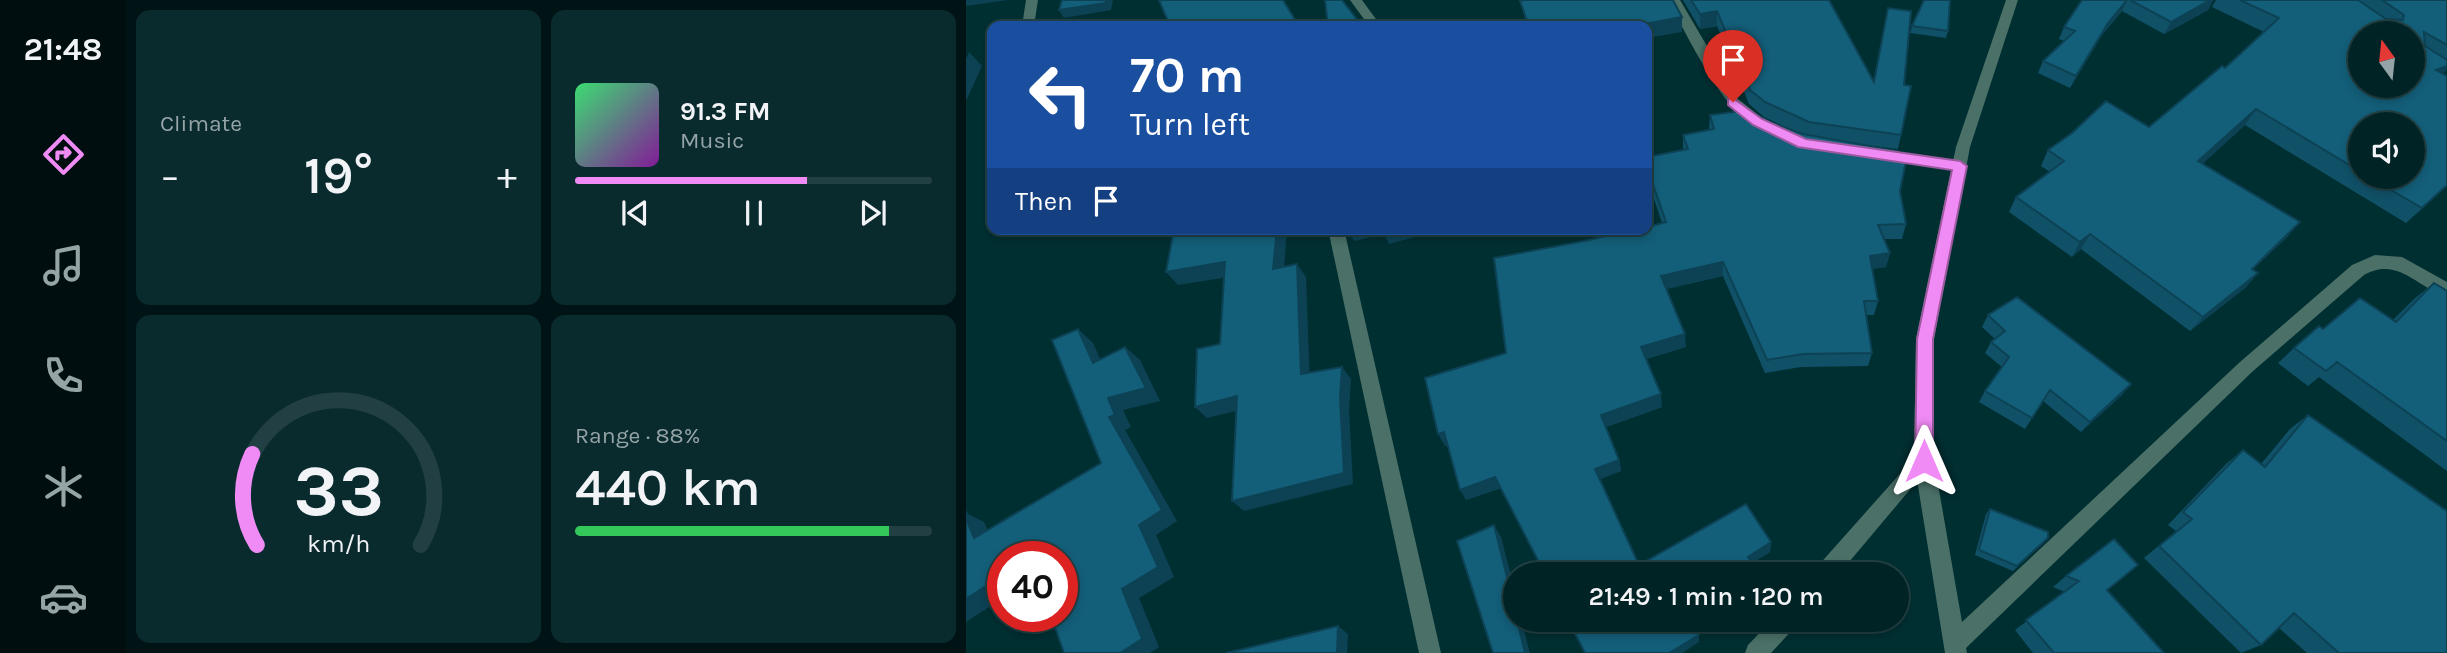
<!DOCTYPE html>
<html lang="en">
<head>
<meta charset="utf-8">
<style>
  :root { --surface:#002326; --page:#0a2b2e; --text:#f1f3f6; --muted:#95a4a7; --line:#224043; --accent:#f08bf5 }
  body { margin:0; font-family:Karla,sans-serif; background:var(--page); color:var(--text); height:100vh; display:flex; flex-direction:column; font-size:26px; white-space:nowrap }
  * { box-sizing:border-box; margin:0 }
  p { font-size:23px; color:var(--muted) }
  .icon { flex:none; width:38px; height:38px; fill:none; stroke:currentColor; stroke-width:2; stroke-linecap:round; stroke-linejoin:round }
  .map { position:relative; flex:1; overflow:hidden }
  .panel { display:flex; flex-direction:column; gap:10px; padding:10px; background:#001315; width:840px }
  .panel>* { flex:none }
  .banner { position:absolute; left:21px; top:21px; width:665px; height:214px; border-radius:14px; box-shadow:0 4px 10px #0003,0 0 0 2px var(--line); background:#1a4fa0; color:#fff; overflow:hidden }
  .needle { width:46px; rotate:345deg }
  .buttons { position:absolute; left:1382px; top:21px; display:grid; gap:14px }
  .buttons a { display:grid; place-items:center; width:77px; height:77px; border-radius:50%; background:var(--surface); box-shadow:0 4px 10px #0003,0 0 0 2px var(--line); font-size:35px }
  .speed { position:absolute; left:21px; top:541px; display:flex; gap:14px; font-size:35px; font-weight:700; text-align:center }
  .speed>* { display:grid; place-content:center; width:91px; height:91px; border-radius:50%; background:var(--surface); box-shadow:0 4px 10px #0003,0 0 0 2px var(--line); line-height:1 }
  .speed .limit { border:10px solid #d22; background:#fff; color:#111 }
  .pin { position:absolute; display:grid; place-items:center; width:60px; height:60px; color:#fff; margin:-72px -30px; border-radius:50% 50% 50% 0; rotate:-45deg; box-shadow:0 0 7px #0007 }
  .pin .icon { rotate:45deg }
  .me { position:absolute; width:77px; margin:-38px; rotate:0deg; stroke-linejoin:round; filter:drop-shadow(0 0 5px #0008) }
  .turn { display:flex; align-items:center; gap:24px; height:147px; padding:0 28px; font-size:32px }
  .turn .icon { width:91px; height:91px; stroke-width:2.5 }
  .turn b { display:block; font-size:49px; line-height:60px }
  .then { display:flex; align-items:center; height:66px; padding:0 28px; background:#0003; gap:14px; font-size:26px }
  .big { font-size:52px; font-weight:600; line-height:1.1 }
  .panel .card { flex:1; display:flex; flex-direction:column; justify-content:center; gap:10px; min-width:0; padding:0 24px; border-radius:14px; background:var(--page) }
  .panel .dial { align-items:center; gap:0 }
  .dial svg { height:182px; overflow:visible; fill:none; stroke:var(--line); stroke-width:7; stroke-linecap:round; text-anchor:middle }
  .dial text { fill:var(--text); stroke:none }
  .song { display:flex; align-items:center; gap:21px }
  .cover { width:84px; height:84px; border-radius:10px; background:linear-gradient(135deg,hsl(140 70% 55%),hsl(290 70% 35%)) }
  .played { height:7px; border-radius:4px; background:linear-gradient(90deg,var(--accent) 65%,var(--line) 65%) }
  .keys { display:flex; justify-content:space-around; direction:ltr }
  .heat { display:flex; justify-content:space-between; align-items:center; font-size:38px; direction:ltr }
  .charge { height:10px; border-radius:5px; background:linear-gradient(90deg,#34c759 88%,var(--line) 0) }
  .panel .tiles { flex:1; display:grid; gap:10px; grid-template-columns:repeat(2,1fr) }
  .trip { position:absolute; left:537px; top:562px; width:406px; height:70px; border-radius:35px; background:var(--surface); box-shadow:0 4px 10px #0003,0 0 0 2px var(--line); font-weight:600; line-height:70px; text-align:center }
  main { display:flex; flex:1; min-height:0 }
  .tabs { display:flex; flex-direction:column; width:126px; justify-content:space-around; align-items:center; background:#000e0f; color:var(--muted) }
  .tabs .icon { width:49px; height:49px }
  .tabs .current { color:var(--accent) }
  .tabs b { font-size:32px; color:var(--text) }
  .map>svg:first-child { display:block }
  .lines { fill:none; stroke-linecap:round; stroke-linejoin:round }
  .minor { fill:#4a7067; fill-rule:evenodd }
  .tertiary { fill:#4a7067; fill-rule:evenodd }
  .wall { fill:#105168; fill-rule:evenodd }
  .shaded-wall { fill:#0d4255 }
  .building { fill:#135e79; stroke:#0d4255; stroke-width:2; fill-rule:evenodd }
  .route { fill:#f08bf5; stroke:#9c5a9f; stroke-width:2 }
</style>
</head>
<body>
<main>
<nav class="tabs">
<b>21:48</b>
<svg class="icon current" aria-label="directions" viewBox="0 0 24 24"><path d="M12 3l9 9-9 9-9-9zM9 14v-3h6M13 9l2 2-2 2"/></svg>
<svg class="icon" aria-label="music" viewBox="0 0 24 24"><path d="M9 18V5l10-2v13"/><circle cx="6" cy="18" r="3"/><circle cx="16" cy="16" r="3"/></svg>
<svg class="icon" aria-label="phone" viewBox="0 0 24 24"><path d="M5 4h4l2 5-3 2q2 4 5 5l2-3 5 2v4C11 20 4 13 5 4z"/></svg>
<svg class="icon" aria-label="climate" viewBox="0 0 24 24"><path d="M12 3v18M4 7l16 10M4 17L20 7"/></svg>
<svg class="icon" aria-label="car" viewBox="0 0 24 24"><path d="M5 17H2v-5l4-1 3-4h7l3 4 3 1v5h-3M9 17h6M6 11h13"/><circle cx="7" cy="17" r="2"/><circle cx="17" cy="17" r="2"/></svg>
</nav>
<section class="panel">
<div class="tiles">
<div class="card"><p>Climate</p>
<div class="heat"><a>−</a><b class="big">19°</b><a>+</a></div>
</div>
<div class="card">
<div class="song"><i class="cover"></i><div><b>91.3 FM</b><p>Music</p></div></div>
<div class="played"></div>
<div class="keys"><svg class="icon" aria-label="previous" viewBox="0 0 24 24"><path d="M18 5L8 12l10 7zM5 5v14"/></svg><svg class="icon" aria-label="pause" viewBox="0 0 24 24"><path d="M8 5v14M16 5v14"/></svg><svg class="icon" aria-label="next" viewBox="0 0 24 24"><path d="M6 5l10 7-10 7zM19 5v14"/></svg></div>
</div>
<div class="card dial"><svg viewBox="0 0 100 80">
<path d="M14 69A42 42 0 1 1 86 69"/>
<path d="M14 69A42 42 0 0 1 12 29" stroke="#f08bf5"/>
<text x="50" y="56" font-size="32" font-weight="700">33</text>
<text x="50" y="72" font-size="11">km/h</text>
</svg></div>
<div class="card"><p>Range · 88%</p><b class="big">440 km</b><div class="charge"></div></div>
</div>
</section>
<div class="map">
<svg width="1481" height="653" viewBox="0 0 1481 653">
  <rect width="100%" height="100%" fill="#002f32"/>
  <g class="lines">
    <!-- minor -->
    <path class="minor" d="M60 0H72L68 26H56Z
      M384 0H396L415 26H403Z
      M702 0H714L772 99 800 121 802 124 800 127C768 136 716 25 702 0Z
      M916 150 994 161 1002 166 994 171 911 159 909 155Z
      M362 229H378L475 653H453Z
      M1409 255 1436 257 1481 282V297C1450 287 1432 256 1398 275L1286 372 1000 648 1001 653H979L948 461 951 455 958 452 965 455 968 461 996 622 1274 362 1386 265Z"/>
    <!-- tertiary -->
    <path class="tertiary" d="M1040 0H1052L1004 147 968 339V461L873 574H848L851 567 948 458 950 339 990 147Z
      M806 620H831L828 628 805 653H779L782 645Z"/>
  </g>
  <!-- wall -->
  <path class="wall" d="M717 0H863L908 82 938 85 935 135 932 149 892 144 931 154 934 191 940 224 936 239H918L924 253 920 267 906 269 912 301 908 315H900L906 353 902 366 835 367 799 373 757 276 700 289 720 347 680 359 696 407 640 427 653 460 655 471 634 479 673 565 805 542 804 552 786 563 579 574 535 488 500 500 482 445 479 446 540 353 618 241 696 223 681 178V157L717 150V135L743 130 744 115 806 123 830 132 798 117 783 104 751 26 734 29Z
    M1116 0H1247L1242 10 1198 34 1156 11 1136 35 1104 88 1072 73 1077 61 1098 41 1093 39 1098 27Z
    M1250 0H1481V69L1477 74 1481 76V186L1440 223 1279 125 1236 164 1334 222 1321 237 1287 269 1292 273 1279 288 1224 331 1115 249 1106 257 1043 212 1050 197 1084 172 1075 166 1082 150 1183 127 1259 68 1298 32 1246 7ZM1395 124 1447 177H1395Z
    M554 1 716 17V32L681 26H561Z
    M946 26 982 31 980 38 944 33Z
    M1468 283 1481 291V471L1353 377 1342 386 1312 363 1328 348 1357 329 1427 320 1448 299Z
    M1022 315 1156 395 1115 432 1077 401 1059 429 1013 402 1019 391 1036 367 1019 353 1025 342 1029 339 1016 327Z
    M1342 415 1481 653H1341L1313 628 1295 645 1275 653 1178 558 1210 531 1202 525 1260 464 1277 450 1295 464 1324 429Z
    M1024 509 1082 538 1047 571 1009 555 1020 514Z
    M1100 576 1141 590 1198 653H1067L1049 630 1099 592 1087 587Z"/>
  <!-- shaded-wall -->
  <path class="shaded-wall" d="M0 0H42L0 6Z
    M140 0H147L145 10 98 18 93 10Z
    M1161 0 1156 11 1136 35 1104 88 1110 76 1142 23Z
    M1244 0H1247L1242 10 1198 34 1205 22Z
    M751 11V26L734 29V14Z
    M716 17V32L681 38V26H674V25Z
    M294 20 297 26H276Z
    M684 50 685 64 682 65 683 79H681V51Z
    M3 52 16 66 0 101V59Z
    M1481 66V69L1472 79 1470 70Z
    M1290 109 1279 125 1222 177 1232 161Z
    M1334 222 1321 237 1273 283 1286 269Z
    M311 229H321L317 282 307 269Z
    M382 229H479L423 244 418 234 388 241Z
    M1124 234 1115 249 1106 257 1114 242Z
    M924 253 920 267 900 270 904 256Z
    M259 262 269 276 212 285 200 272Z
    M757 262V276L696 290 695 276Z
    M331 264 340 277 344 386 335 374Z
    M1292 273 1279 288 1224 331 1237 317Z
    M112 329 127 343 142 376 127 363Z
    M719 334 720 347 676 360 675 347Z
    M159 347 174 360 194 401 157 410 165 427 159 430 211 521 190 535 208 577 173 598 193 647 184 653H154L156 589 142 398Z
    M376 367 385 379 383 410 387 484 278 511 266 501 374 398Z
    M1165 384 1156 395 1115 432 1124 422Z
    M695 394 696 407 638 428 635 415Z
    M271 396 282 408 241 418 229 407Z
    M478 432 485 444 479 446 472 434Z
    M653 460 655 471 632 480 629 469Z
    M529 477 535 488 500 500 494 490Z
    M0 510 2 514 18 522 29 548 8 538 0 523Z
    M528 525 535 537 550 595V613Z
    M805 542 804 552 781 566 782 557Z
    M37 575V598L0 622V599Z
    M551 620H555L564 653H559Z
    M372 626 382 634 381 653H371Z
    M733 635V642L716 653H703Z"/>
  <!-- building -->
  <path class="building" d="M96 0H140V3L93 10Z
    M193 0H317L333 26H298L294 20 276 26H204Z
    M359 0H376L396 26H362Z
    M558 0H707L716 17 674 25 675 26H563L554 1Z
    M725 0H863L908 82 922 8 945 11 938 85 945 86 935 135 843 122 799 102 784 90 751 11 734 14Z
    M958 0H984L982 31 946 26Z
    M1116 0H1161L1142 23 1110 76 1077 61 1109 31 1098 27Z
    M1164 0H1244L1205 22Z
    M1274 0H1392L1420 19 1437 20 1438 15 1416 0H1481V45L1458 32 1459 46 1481 60V66L1470 70 1481 76V185L1456 208 1403 177H1447V124H1395V172L1290 109 1232 161 1334 222 1286 269 1292 273 1237 317 1124 234 1114 242 1050 197 1098 161 1082 150 1106 133 1140 101 1183 127 1256 66 1259 68 1313 18ZM1395 33H1447V86H1395Z
    M681 41 684 50 681 51Z
    M783 110 806 123 837 134 932 151 931 154 941 156 934 191 940 224 912 225 924 253 904 256 912 301H898L906 353 837 354 801 360 757 262 695 276 719 334 675 347 695 394 635 415 653 460 629 469 673 565 780 504 805 542 782 557 790 569 781 574H579L529 477 494 490 478 432 472 434 459 378 540 353 528 258 618 241 670 229H681V227L700 222 681 167V157L722 149 717 135 748 129 744 115Z
    M208 229H311L307 269 331 264 335 374 376 367 374 398 378 473 266 501 271 396 229 407 231 349 254 344 259 262 200 272Z
    M1468 283 1481 291V441L1371 362 1360 371 1328 348 1353 326 1357 329 1394 298 1430 322Z
    M1051 297 1165 384 1124 422 1084 390 1066 418 1019 391 1043 357 1025 342 1039 331 1022 315Z
    M112 329 127 363 159 347 180 388 142 398 149 415 143 417 196 510 173 525 192 567 156 589 176 639 154 653H98L85 616H96V556H37V575L0 599V518L8 538 135 463 86 340Z
    M1342 415 1481 511V653H1373L1328 613 1295 645 1193 546 1226 519 1217 512 1277 450 1299 467Z
    M1024 509 1082 532V538L1051 566 1013 550Z
    M528 525 550 613V620H551L559 653H527L491 541Z
    M1148 539 1172 565 1141 590 1198 653H1088L1060 620 1113 581 1100 576Z
    M602 620H724L733 635 703 653H619Z
    M372 626 371 653H260Z"/>
  <!-- route -->
  <path class="route" d="M767 98 796 119 840 139 994 161 1001 166 967 339V461L964 467 958 470 952 467 949 461 951 339 986 170 832 147 787 125 762 105V99Z"/>
</svg>
<div class="buttons">
<a><svg class="needle" viewBox="-14 -14 28 28"><path d="M0-13l5 13h-10z" fill="#e53935"/><path d="M0 13l5-13h-10z" fill="#95a4a7"/></svg></a>
<a><svg class="icon" aria-label="sound" viewBox="0 0 24 24"><path d="M4 9h4l5-4v14l-5-4H4zM17 9q2 3 0 6"/></svg></a>
</div>
<div class="speed"><div class="limit">40</div></div>
<div class="pin" style="left:767px;top:102px;background:#d93025"><svg class="icon" aria-label="arrive" viewBox="0 0 24 24"><path d="M6 21V4h12l-3 4 3 4H6"/></svg></div>
<svg class="me" style="left:958px;top:461px" viewBox="-20 -20 40 40"><path d="M0-17L14 15 0 8-14 15z" fill="#f08bf5" stroke="#fff" stroke-width="4"/></svg>
<div class="trip">21:49 · 1 min · 120 m</div>
<div class="banner">
<div class="turn"><svg class="icon" aria-label="left" viewBox="0 0 24 24"><path d="M17 20v-9H6M10 6l-5 5 5 5"/></svg><div><b>70 m</b>Turn left</div></div>
<div class="then">Then<svg class="icon" aria-label="arrive" viewBox="0 0 24 24"><path d="M6 21V4h12l-3 4 3 4H6"/></svg></div>
</div>
</div>
</main>
</body>
</html>
